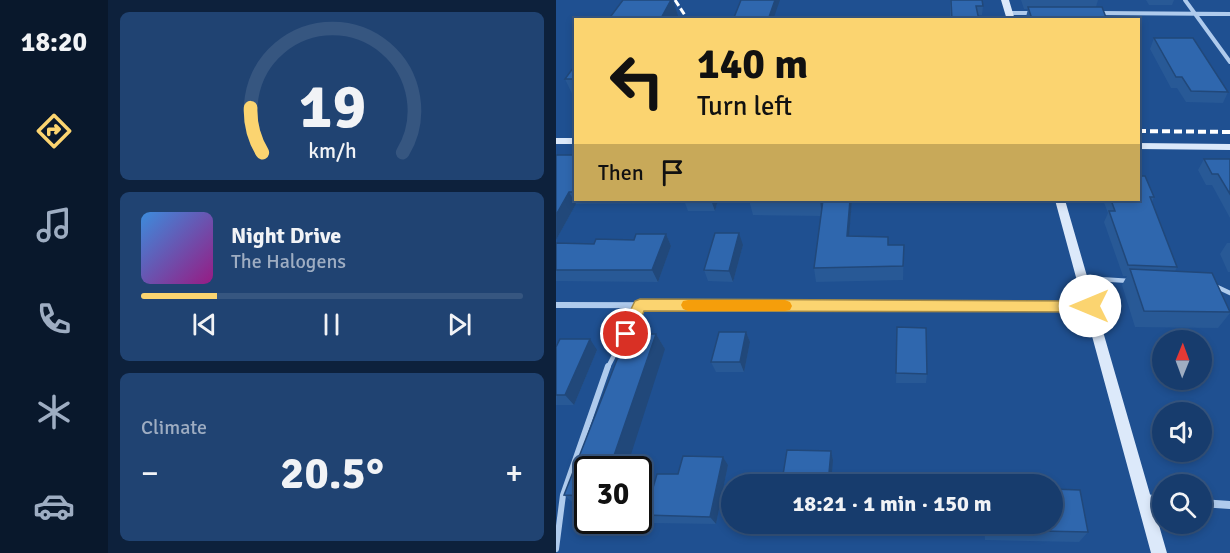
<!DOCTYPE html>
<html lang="en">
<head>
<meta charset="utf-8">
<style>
  :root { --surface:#173c6d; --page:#204372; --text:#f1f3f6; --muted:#9eadc2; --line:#365680; --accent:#fbd470 }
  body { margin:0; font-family:Signika,sans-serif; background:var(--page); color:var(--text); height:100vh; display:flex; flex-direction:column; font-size:22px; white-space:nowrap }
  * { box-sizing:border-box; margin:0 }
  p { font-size:20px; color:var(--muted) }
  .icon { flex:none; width:33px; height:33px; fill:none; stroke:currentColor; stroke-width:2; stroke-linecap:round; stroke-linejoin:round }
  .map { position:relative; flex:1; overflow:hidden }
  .details { display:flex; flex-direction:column; gap:12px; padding:12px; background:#0d213c; width:448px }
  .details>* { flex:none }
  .guide { position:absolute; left:18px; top:18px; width:566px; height:183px; border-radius:0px; box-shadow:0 3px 9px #0003,0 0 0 2px var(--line); background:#fbd470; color:#111; overflow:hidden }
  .needle { width:39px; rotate:1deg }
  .controls { position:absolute; left:596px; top:330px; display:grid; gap:12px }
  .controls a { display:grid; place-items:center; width:60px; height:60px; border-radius:50%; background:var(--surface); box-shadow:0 3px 9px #0003,0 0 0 2px var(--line); font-size:30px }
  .speed { position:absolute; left:18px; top:456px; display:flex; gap:12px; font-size:30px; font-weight:700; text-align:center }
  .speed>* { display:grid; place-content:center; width:78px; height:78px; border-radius:50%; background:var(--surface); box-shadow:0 3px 9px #0003,0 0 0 2px var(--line); line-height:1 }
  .speed .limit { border:3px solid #111; border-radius:9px; background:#fff; color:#111 }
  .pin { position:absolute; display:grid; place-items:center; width:51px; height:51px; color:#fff; margin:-26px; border:3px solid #fff; border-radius:50%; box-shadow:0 2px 6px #0007 }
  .me { position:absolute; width:66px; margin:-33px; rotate:270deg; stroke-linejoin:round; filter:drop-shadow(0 0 4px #0008) }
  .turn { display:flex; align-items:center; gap:21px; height:126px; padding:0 24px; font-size:27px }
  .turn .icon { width:78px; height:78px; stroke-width:2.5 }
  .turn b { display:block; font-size:42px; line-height:51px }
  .then { display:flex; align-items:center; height:57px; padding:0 24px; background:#0003; gap:12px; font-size:22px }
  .big { font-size:45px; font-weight:700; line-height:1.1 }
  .details .widget { flex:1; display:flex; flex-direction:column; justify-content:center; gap:9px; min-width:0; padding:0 21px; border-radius:9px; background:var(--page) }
  .details .dial { align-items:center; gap:0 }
  .dial svg { height:156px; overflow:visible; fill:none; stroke:var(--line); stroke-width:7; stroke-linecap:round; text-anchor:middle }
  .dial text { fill:var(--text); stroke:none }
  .song { display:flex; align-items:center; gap:18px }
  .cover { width:72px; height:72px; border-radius:9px; background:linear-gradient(135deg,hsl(210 70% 55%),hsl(310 70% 35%)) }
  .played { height:6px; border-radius:3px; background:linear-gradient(90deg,var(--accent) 20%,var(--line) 20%) }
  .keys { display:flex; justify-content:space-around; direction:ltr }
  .heat { display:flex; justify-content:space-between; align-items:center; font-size:33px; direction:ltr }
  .trip { position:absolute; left:165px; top:474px; width:342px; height:60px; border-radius:30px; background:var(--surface); box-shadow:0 3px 9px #0003,0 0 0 2px var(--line); font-weight:700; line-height:60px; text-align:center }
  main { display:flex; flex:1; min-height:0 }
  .menu { display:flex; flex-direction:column; width:108px; justify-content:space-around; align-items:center; background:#09182c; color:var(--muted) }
  .menu .icon { width:42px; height:42px }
  .menu .selected { color:var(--accent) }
  .menu b { font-size:27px; color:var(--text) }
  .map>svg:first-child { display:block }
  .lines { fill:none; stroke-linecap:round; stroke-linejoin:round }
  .lane-far1 { stroke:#afcbed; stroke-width:4.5 }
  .lane { stroke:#afcbed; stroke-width:6 }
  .street-far2 { stroke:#afcbed; stroke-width:4 }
  .street-far1 { stroke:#afcbed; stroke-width:6 }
  .street { stroke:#afcbed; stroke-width:8 }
  .secondary { fill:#dce9fa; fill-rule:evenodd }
  .rail-far1 { stroke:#fff; stroke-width:3; stroke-dasharray:7 3; stroke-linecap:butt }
  .rail { stroke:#fff; stroke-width:4; stroke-dasharray:8 4; stroke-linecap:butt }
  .wall { fill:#285996 }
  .shaded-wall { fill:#21487a }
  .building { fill:#2f67ae; stroke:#21487a; stroke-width:1.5 }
  .route { fill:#fbd470; stroke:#a38a49; stroke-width:1.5 }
  .slow { fill:#f59e0b }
</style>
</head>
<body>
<main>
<nav class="menu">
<b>18:20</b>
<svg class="icon selected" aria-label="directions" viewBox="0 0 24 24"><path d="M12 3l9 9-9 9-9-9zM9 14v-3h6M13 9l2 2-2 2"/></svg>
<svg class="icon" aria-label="music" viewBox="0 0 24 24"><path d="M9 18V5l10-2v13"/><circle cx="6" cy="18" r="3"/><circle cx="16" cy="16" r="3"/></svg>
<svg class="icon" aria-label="phone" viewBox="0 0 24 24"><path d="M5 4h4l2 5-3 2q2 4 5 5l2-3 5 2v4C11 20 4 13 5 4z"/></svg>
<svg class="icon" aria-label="climate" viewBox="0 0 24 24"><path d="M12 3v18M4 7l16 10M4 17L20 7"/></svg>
<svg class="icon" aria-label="car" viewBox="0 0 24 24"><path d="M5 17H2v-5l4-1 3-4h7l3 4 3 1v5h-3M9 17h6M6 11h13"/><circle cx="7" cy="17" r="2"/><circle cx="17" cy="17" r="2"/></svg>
</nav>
<section class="details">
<div class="widget dial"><svg viewBox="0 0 100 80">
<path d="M14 69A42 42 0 1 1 86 69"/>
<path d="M14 69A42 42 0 0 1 8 46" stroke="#fbd470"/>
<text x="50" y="56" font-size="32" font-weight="700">19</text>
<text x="50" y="72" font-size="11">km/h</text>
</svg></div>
<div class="widget">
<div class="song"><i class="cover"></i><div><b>Night Drive</b><p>The Halogens</p></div></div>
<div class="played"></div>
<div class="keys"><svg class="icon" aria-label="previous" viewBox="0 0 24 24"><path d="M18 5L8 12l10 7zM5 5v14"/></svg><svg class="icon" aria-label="pause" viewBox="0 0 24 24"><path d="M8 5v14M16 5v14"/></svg><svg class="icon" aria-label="next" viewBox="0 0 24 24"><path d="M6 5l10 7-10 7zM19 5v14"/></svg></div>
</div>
<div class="widget"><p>Climate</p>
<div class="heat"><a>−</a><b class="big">20.5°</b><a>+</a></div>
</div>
</section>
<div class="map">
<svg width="674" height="553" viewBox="0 0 674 553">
  <rect width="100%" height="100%" fill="#1f5091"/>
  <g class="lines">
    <!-- lane-far1 -->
    <path class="lane-far1" d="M526 278 574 281
      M657 285 674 293
      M52 367 84 305"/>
    <!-- lane -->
    <path class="lane" d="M0 549 7 495 52 366"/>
    <!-- street-far2 -->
    <path class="street-far2" d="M629 0 674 62
      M453 13H478
      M542 13 674 14"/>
    <!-- street-far1 -->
    <path class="street-far1" d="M0 305 534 306"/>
    <!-- street -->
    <path class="street" d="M589 498 606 500
      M645 503 674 505"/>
    <!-- secondary -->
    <path class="secondary" d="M445 0H453L459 20H451Z
      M0 138H20V144H0Z
      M582 143 674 144V150L582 149Z
      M499 200H509L611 553H595Z"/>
    <!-- rail-far1 -->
    <path class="rail-far1" d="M119 0 132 20"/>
    <!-- rail -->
    <path class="rail" d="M582 131 674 132"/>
  </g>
  <!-- wall -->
  <path class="wall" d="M394 0 427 6 426 15H422L423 20H394Z
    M465 0H542L540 7 551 20H471L470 17 472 9H468Z
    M590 0H618L616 5H593Z
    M598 38 672 92 667 103 630 102 621 88H615L594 49Z
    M20 64V98H18L9 79Z
    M0 155H20V200H162L159 211H132L129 203 20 204 0 240Z
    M648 159H674V218L656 185H650L642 170Z
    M584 176 598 197 596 202 621 267 619 271 674 311V313L662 328 579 327 566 285 571 276H567L548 222 552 213 547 200H582Z
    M193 200H296L293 236 332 245H348L347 280 260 282 258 268 265 216 197 215Z
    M110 234 115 246 102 282 0 281V243L38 244 78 240Z
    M671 243H674V272H672L664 254Z
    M187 245 177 282 152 281 148 270Z
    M341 327 371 374 370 383H340Z
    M190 332 194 342 188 372H160L155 362Z
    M100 334 109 349 32 470V507H22L8 495Z
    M0 347 41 350 18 405H0Z
    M275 451 277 460 241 484 231 483 227 475Z
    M167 457 172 465 160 524 97 523 89 515 122 474Z
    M238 524H272L271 527 240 526Z
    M428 524H496L532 532 523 542 429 540Z"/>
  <!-- shaded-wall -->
  <path class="shaded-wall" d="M115 0H117L122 16 120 20H104Z
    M219 0H224L217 20H212Z
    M13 192 20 204 0 240V215Z
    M155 200H162L159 211Z
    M264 200H268L266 216Z
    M294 200H296L292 250 291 236Z
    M183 233 187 245 177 282 173 271Z
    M110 234 115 246 102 282 96 270Z
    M190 332 194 342 188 372 184 362Z
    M100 334 109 349 70 470H53Z
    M34 339 41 350 18 405 9 395Z
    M275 451 277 460 275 484H272Z
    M167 457 172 465 160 524 154 517Z"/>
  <!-- building -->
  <path class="building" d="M67 0H115L104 20H52Z
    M185 0H219L212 20H177Z
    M395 0H426L427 6H420L423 20H396Z
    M472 7H546L551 20 476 19Z
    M598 38H637L672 92 635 91 626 77H620Z
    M20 64V79H9Z
    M0 155H20V192H13L0 215Z
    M648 159H674V194L662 174H656Z
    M582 171 584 176H589L598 197H594L621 267 572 265 553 211H559L555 200H582Z
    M267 200H294L291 236 332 237V245H348L347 266 258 268Z
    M159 233H183L173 271 148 270Z
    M80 234H110L96 270H0V243L38 244 40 239 78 240Z
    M574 269 656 273 674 312 588 311Z
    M341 327 370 328 371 374 340 373Z
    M163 332H190L184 362H155Z
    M71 334H100L53 470H32V496L8 495Z
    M4 339H34L9 395H0V347Z
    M231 450 275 451 272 484H241L242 476 227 475Z
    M127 456 167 457 154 517 89 515 101 474H122Z
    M496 489 524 490 532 532 434 530 433 524H496Z"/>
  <!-- route -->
  <path class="route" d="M84 299 534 301 539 302 541 306 539 310 534 312 88 311 76 339 70 341 65 339 63 334 77 305 79 301Z"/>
  <!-- slow -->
  <path class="slow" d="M132 300H229L234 302 236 306 234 310 229 311H132L127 309 125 305 127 301Z"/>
</svg>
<div class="controls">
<a><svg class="needle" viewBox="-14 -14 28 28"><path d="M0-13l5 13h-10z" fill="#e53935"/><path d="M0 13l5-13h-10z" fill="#9eadc2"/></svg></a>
<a><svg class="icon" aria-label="sound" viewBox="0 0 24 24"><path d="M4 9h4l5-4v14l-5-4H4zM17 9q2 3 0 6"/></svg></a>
<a><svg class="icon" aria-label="search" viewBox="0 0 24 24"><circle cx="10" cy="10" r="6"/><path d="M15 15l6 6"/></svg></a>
</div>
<div class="speed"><div class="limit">30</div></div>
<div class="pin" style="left:70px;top:334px;background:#d93025"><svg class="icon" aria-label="arrive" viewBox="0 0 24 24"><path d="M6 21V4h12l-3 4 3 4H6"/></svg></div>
<svg class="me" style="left:534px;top:306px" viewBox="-20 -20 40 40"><circle r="19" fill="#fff"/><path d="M0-13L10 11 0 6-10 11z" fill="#fbd470"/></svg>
<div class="trip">18:21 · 1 min · 150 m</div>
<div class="guide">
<div class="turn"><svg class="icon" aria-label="left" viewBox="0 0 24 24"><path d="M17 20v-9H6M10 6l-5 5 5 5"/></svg><div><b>140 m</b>Turn left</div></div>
<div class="then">Then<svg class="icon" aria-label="arrive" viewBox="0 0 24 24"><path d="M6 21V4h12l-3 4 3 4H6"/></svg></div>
</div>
</div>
</main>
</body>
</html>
